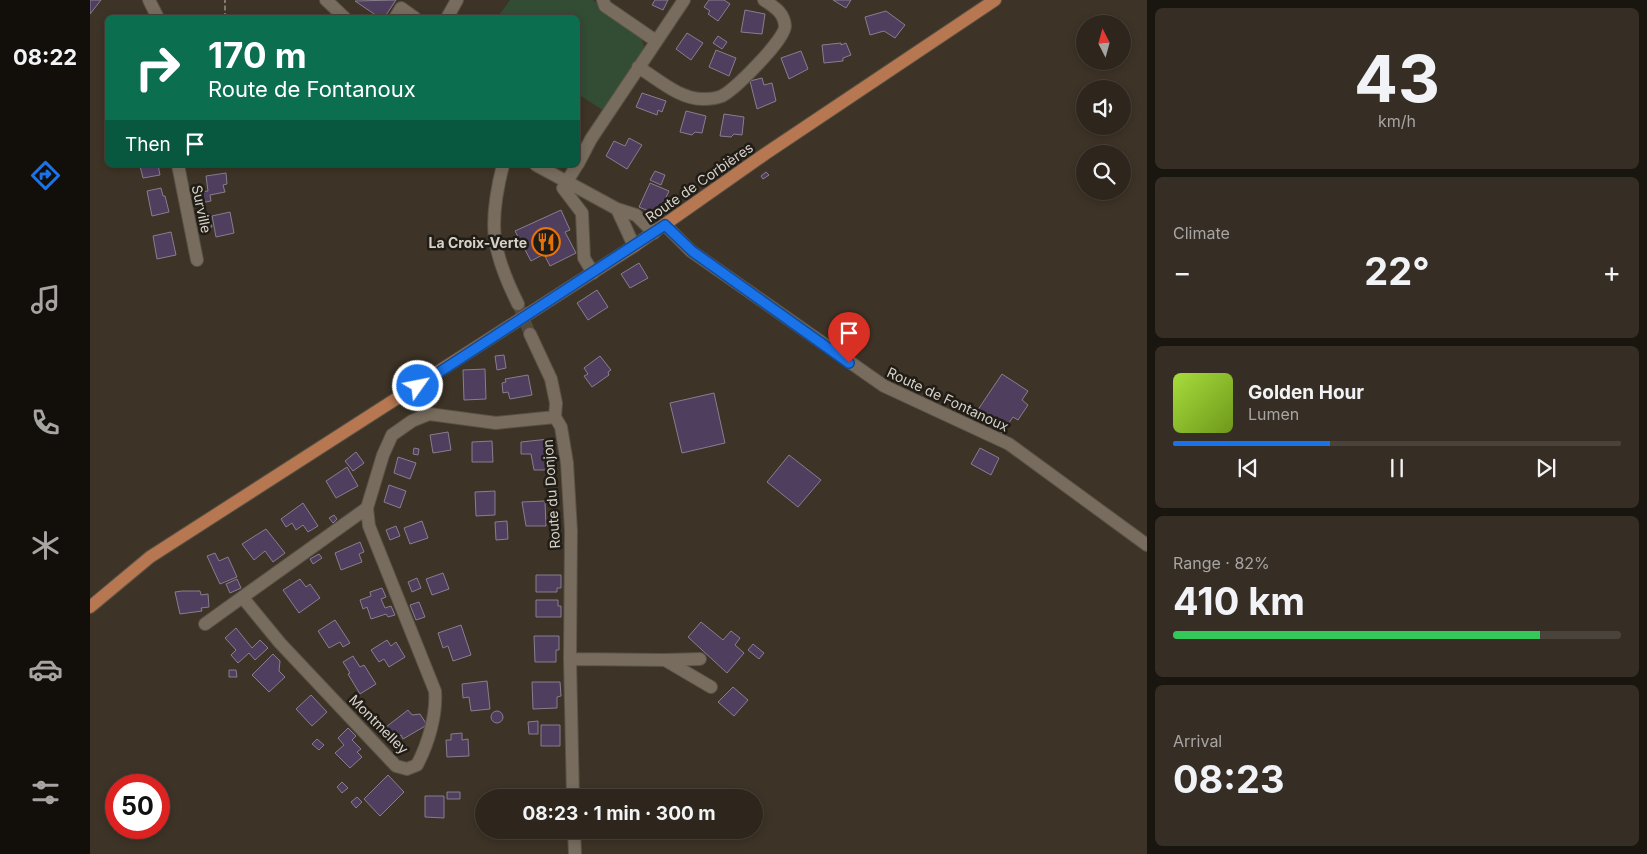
<!DOCTYPE html>
<html lang="en">
<head>
<meta charset="utf-8">
<style>
  :root { --surface:#2e261c; --page:#362e25; --text:#f1f3f6; --muted:#a7a5a3; --line:#49433b; --accent:#1a73e8 }
  body { margin:0; font-family:Inter,sans-serif; background:var(--page); color:var(--text); height:100vh; display:flex; flex-direction:column; font-size:19px; white-space:nowrap }
  * { box-sizing:border-box; margin:0 }
  p { font-size:16px; color:var(--muted) }
  .icon { flex:none; width:28px; height:28px; fill:none; stroke:currentColor; stroke-width:2; stroke-linecap:round; stroke-linejoin:round }
  .map { position:relative; flex:1; overflow:hidden }
  .drawer { display:flex; flex-direction:column; gap:8px; padding:8px; background:#19150f; width:500px }
  .drawer>* { flex:none }
  .hud { position:absolute; left:15px; top:15px; width:475px; height:152px; border-radius:8px; box-shadow:0 2px 8px #0003,0 0 0 1px var(--line); background:#0b6e4f; color:#fff; overflow:hidden }
  .needle { width:32px; rotate:354deg }
  .tools { position:absolute; left:986px; top:15px; display:grid; gap:10px }
  .tools a { display:grid; place-items:center; width:55px; height:55px; border-radius:50%; background:var(--surface); box-shadow:0 2px 8px #0003,0 0 0 1px var(--line); font-size:25px }
  .speed { position:absolute; left:15px; top:774px; display:flex; gap:10px; font-size:25px; font-weight:700; text-align:center }
  .speed>* { display:grid; place-content:center; width:65px; height:65px; border-radius:50%; background:var(--surface); box-shadow:0 2px 8px #0003,0 0 0 1px var(--line); line-height:1 }
  .speed .limit { border:8px solid #d22; background:#fff; color:#111 }
  .pin { position:absolute; display:grid; place-items:center; width:42px; height:42px; color:#fff; margin:-51px -21px; border-radius:50% 50% 50% 0; rotate:-45deg; box-shadow:0 0 5px #0007 }
  .pin .icon { rotate:45deg }
  .me { position:absolute; width:55px; margin:-28px; rotate:57deg; stroke-linejoin:round; filter:drop-shadow(0 0 4px #0008) }
  .turn { display:flex; align-items:center; gap:18px; height:105px; padding:0 20px; font-size:22px }
  .turn .icon { width:65px; height:65px; stroke-width:2.5 }
  .turn b { display:block; font-size:35px; line-height:42px }
  .then { display:flex; align-items:center; height:48px; padding:0 20px; background:#0003; gap:10px; font-size:19px }
  .big { font-size:38px; font-weight:700; line-height:1.1 }
  .drawer .card { flex:1; display:flex; flex-direction:column; justify-content:center; gap:8px; min-width:0; padding:0 18px; border-radius:8px; background:var(--page) }
  .drawer .dial { align-items:center; gap:0 }
  .dial b { font-size:65px; line-height:1 }
  .song { display:flex; align-items:center; gap:15px }
  .cover { width:60px; height:60px; border-radius:8px; background:linear-gradient(135deg,hsl(80 70% 55%),hsl(80 70% 35%)) }
  .played { height:5px; border-radius:2px; background:linear-gradient(90deg,var(--accent) 35%,var(--line) 35%) }
  .keys { display:flex; justify-content:space-around; direction:ltr }
  .heat { display:flex; justify-content:space-between; align-items:center; font-size:28px; direction:ltr }
  .charge { height:8px; border-radius:4px; background:linear-gradient(90deg,#34c759 82%,var(--line) 0) }
  .trip { position:absolute; left:385px; top:789px; width:288px; height:50px; border-radius:25px; background:var(--surface); box-shadow:0 2px 8px #0003,0 0 0 1px var(--line); font-weight:700; line-height:50px; text-align:center }
  main { display:flex; flex:1; min-height:0 }
  .tabs { display:flex; flex-direction:column; width:90px; justify-content:space-around; align-items:center; background:#120f0b; color:var(--muted) }
  .tabs .icon { width:35px; height:35px }
  .tabs .on { color:var(--accent) }
  .tabs b { font-size:22px; color:var(--text) }
  .map>svg:first-child { display:block }
  .green { fill:#324d34 }
  .building { fill:#4f3e5e; stroke:#877f8f }
  .lines { fill:none; stroke-linecap:round; stroke-linejoin:round }
  .minor-tunnel { stroke:#544b3e; stroke-width:12; stroke-dasharray:12 6; stroke-linecap:butt }
  .minor-casing { stroke:#5a5246; stroke-width:14 }
  .major-casing { stroke:#5a5246; stroke-width:14 }
  .path { stroke:#81796e; stroke-width:2; stroke-dasharray:5 2.5; stroke-linecap:butt }
  .minor { stroke:#776c5d; stroke-width:12 }
  .major { stroke:#b77750; stroke-width:12 }
  .route-casing { stroke:#114b97; stroke-width:12 }
  .route { stroke:#1a73e8; stroke-width:9 }
  .labels { text-anchor:middle; dominant-baseline:central; stroke-width:5; stroke-linejoin:round; paint-order:stroke }
  .street-label { font-size:14px; fill:#d7d1c9; stroke:#201c16 }
  .poi-label { font-size:14px; font-weight:bold; fill:#d7d1c9; stroke:#201c16; text-anchor:end }
</style>
</head>
<body>
<main>
<nav class="tabs">
<b>08:22</b>
<svg class="icon on" aria-label="directions" viewBox="0 0 24 24"><path d="M12 3l9 9-9 9-9-9zM9 14v-3h6M13 9l2 2-2 2"/></svg>
<svg class="icon" aria-label="music" viewBox="0 0 24 24"><path d="M9 18V5l10-2v13"/><circle cx="6" cy="18" r="3"/><circle cx="16" cy="16" r="3"/></svg>
<svg class="icon" aria-label="phone" viewBox="0 0 24 24"><path d="M5 4h4l2 5-3 2q2 4 5 5l2-3 5 2v4C11 20 4 13 5 4z"/></svg>
<svg class="icon" aria-label="climate" viewBox="0 0 24 24"><path d="M12 3v18M4 7l16 10M4 17L20 7"/></svg>
<svg class="icon" aria-label="car" viewBox="0 0 24 24"><path d="M5 17H2v-5l4-1 3-4h7l3 4 3 1v5h-3M9 17h6M6 11h13"/><circle cx="7" cy="17" r="2"/><circle cx="17" cy="17" r="2"/></svg>
<svg class="icon" aria-label="filters" viewBox="0 0 24 24"><path d="M4 7h16M4 17h16"/><circle cx="9" cy="7" r="2"/><circle cx="15" cy="17" r="2"/></svg>
</nav>
<div class="map">
<svg width="1057" height="854" viewBox="0 0 1057 854">
  <rect width="100%" height="100%" fill="#3d3326"/>
  <!-- green -->
  <path class="green" d="M420 0H503L549 34 554 45 552 55 514 111 488 94V18H407Z"/>
  <!-- building -->
  <path class="building" d="M0 0H11L0 14Z
    M306 0 294 18H290L265 1Z
    M565 0H578L573 10 562 5Z
    M619 0H634L640 4 628 21 618 14 620 11 614 7Z
    M743 0H761L756 8Z
    M655 10 675 14 672 34 651 32Z
    M796 11 815 25 805 38 794 31 780 35 775 17Z
    M597 33 613 43 601 60 586 49Z
    M628 36 637 42 632 49 623 43Z
    M751 43V45L756 43 761 55 753 58V61L734 63 732 45Z
    M626 50 646 58 639 76 619 67Z
    M711 51 718 69 699 79 691 58Z
    M672 78 674 85 682 83 686 101 667 109 660 81Z
    M552 93 576 101 572 112 568 110 567 115 546 107Z
    M596 111 616 116 612 133 605 132 602 135 590 132Z
    M634 114 654 117 652 135 644 134 641 137 630 136Z
    M539 138 552 145 537 169 516 156 524 141 535 146Z
    M45 165H68L70 175 53 178 50 166Z
    M565 171 575 175 571 185 560 180Z
    M676 172 679 175 673 179 671 176Z
    M136 173 137 184 133 185 135 192 120 195 121 201 110 203 108 192 118 191 116 176Z
    M560 183 579 191 568 215 549 207Z
    M71 188 73 196H75L79 212 62 216 57 191Z
    M471 210 480 230 475 232 486 253 460 266 454 254 441 261 425 231Z
    M140 212 144 233 126 237 122 216Z
    M119 213 122 227 111 229 108 215Z
    M81 232 86 255 67 259 63 236Z
    M549 263 558 278 540 288 531 274Z
    M507 290 518 307 498 320 487 303Z
    M414 355 416 368 407 370 405 356Z
    M510 356 521 370 518 372 519 375 502 387 494 376 498 374 494 368Z
    M395 369 396 399 374 400 373 370Z
    M912 374 938 391 932 400 938 405 928 420 923 417 912 433 885 414Z
    M438 375 442 395 420 399 418 392 413 393 412 383 416 382 415 379Z
    M624 393 635 443 592 453 580 403Z
    M358 432 361 450 343 453 340 435Z
    M459 439V463H456V470H444L441 454H431V442Z
    M402 441 403 462H382V442Z
    M324 448 329 449 328 455 323 454Z
    M890 448 909 458 901 475 881 464Z
    M266 452 274 463 263 471 255 461Z
    M699 455 731 480 708 507 677 482Z
    M308 457 326 463 320 479 304 473Z
    M257 467 268 486 246 498 236 481Z
    M299 485 316 491 310 508 294 502Z
    M405 491V515L386 516 385 492Z
    M455 501 456 526H436L432 502Z
    M213 503 228 526 218 532 213 525 206 530 202 523 196 527 191 519Z
    M244 515 247 519 243 523 239 518Z
    M332 521 338 538 320 544 314 528Z
    M417 521 418 539 406 540 405 522Z
    M306 526 310 536 300 540 296 530Z
    M176 529 195 553 183 562 175 551 164 560 152 544Z
    M270 542 274 552 269 554 272 562 251 570 245 553Z
    M125 553 129 561 138 557 147 577 130 584 117 556Z
    M229 554 232 558 223 564 220 559Z
    M353 573 359 589 342 595 336 579Z
    M446 575H471V588H467V592H446Z
    M327 578 331 588 322 592 318 582Z
    M147 579 151 588 140 593 136 584Z
    M210 579 216 587 220 584 230 598 209 613 193 590Z
    M292 588 296 597 291 599 295 608 301 606 305 615 298 617 296 614 281 619 277 607 273 609 270 600 281 596 280 592Z
    M92 591H110L111 595 118 594 119 607 111 608 112 611 90 614 85 592Z
    M446 600H468V606H471V617H446Z
    M329 602 335 617 326 620 320 605Z
    M245 620 260 643 253 647 250 642 239 648 228 631Z
    M611 622 633 640 641 631 650 638 645 645 654 653 637 673 598 637Z
    M371 625 381 655 363 661 358 646 353 648 348 633Z
    M146 628 162 648 170 640 178 648 165 660 159 653 148 663 141 655 146 650 135 638Z
    M444 636H469V650H466V662H445Z
    M297 640 301 646 306 642 315 657 299 667 294 659 289 662 281 650Z
    M663 644 674 653 669 659 658 650Z
    M183 654 190 661 189 671 195 677 179 692 162 675Z
    M263 656 270 667 274 665 286 684 270 694 258 674 260 673 253 662Z
    M139 670H146L147 677H139Z
    M397 681 400 709 381 711 379 697 373 698 372 684Z
    M442 682H470L471 696 467 697V708L443 709Z
    M643 687 658 700 644 716 628 702Z
    M221 695 237 712 222 726 206 709Z
    M318 710 322 715 330 714 337 725 313 739 311 735 304 739 296 727Z
    M401 717a6 6 0 1 1 12 0a6 6 0 1 1-12 0Z
    M448 721V734H439L438 722Z
    M451 725H470V746H451Z
    M258 728 266 736 262 740 271 749 267 752 272 757 260 768 245 753 254 745 248 738Z
    M372 733V740L378 739 379 756 357 757 356 740H361V734Z
    M227 739 234 745 229 750 222 744Z
    M298 775 314 792 290 816 274 799Z
    M252 782 258 788 252 793 247 787Z
    M462 791H477V798H462Z
    M357 792H370V799H357Z
    M335 796H354V818L335 817Z
    M267 797 272 802 266 808 261 802Z"/>
  <g class="lines">
    <!-- minor-tunnel -->
    <path class="minor-tunnel" d="M428 304 440 334"/>
    <defs>
      <path id="minor" d="M59 0 68 18
        M236 0 255 18
        M513 0 515 6 566 41
        M305 18 311 8 325 18
        M357 18 367 0
        M548 67C568 79 589 99 613 99 618 99 627 98 632 96 645 89 695 40 695 26 694 12 684 7 674 0
        M488 164 501 139 594 0
        M88 165 107 260
        M413 165C398 224 401 250 428 304
        M446 165 527 209 546 215 564 233
        M487 165 473 188 492 213 494 258 503 273
        M527 209 544 246
        M575 225 601 251 794 386 919 444 1057 545
        M440 334 461 379 466 403 465 417 471 427 477 463 481 531 480 659 483 798
        M153 598 190 643 306 766 317 769 327 765C338 744 347 715 345 691L279 526 277 508 293 455 302 435 322 421 339 414 406 423 465 417
        M115 624 277 508
        M480 659 575 660 621 687
        M575 660 610 659
        M484 830 485 854"/>
      <path id="major" d="M0 607 60 557 544 246 675 154 905 0"/>
    </defs>
    <!-- minor casing -->
    <use href="#minor" class="minor-casing"/>
    <!-- major casing -->
    <use href="#major" class="major-casing"/>
    <!-- path -->
    <path class="path" d="M135 18V0"/>
    <!-- minor -->
    <use href="#minor" class="minor"/>
    <!-- major -->
    <use href="#major" class="major"/>
  </g>
  <g class="lines">
    <defs>
      <path id="route" d="M328 386 575 225 602 251 759 363"/>
    </defs>
    <!-- route casing -->
    <use href="#route" class="route-casing"/>
    <!-- route -->
    <use href="#route" class="route"/>
  </g>
  <!-- icons -->
  <defs>
    <symbol id="restaurant-ring" viewBox="-11 -11 22 22"><circle r="9.5" fill="#201c16" stroke="#e8710a" stroke-width="1.5"/><path d="M-5-6h1v4h1v-4h1v4h1v-4h1v5L-1.5 .5V6h-2V.5L-5-1ZM5-6V6H3V1.5H1.5Q1.5-4 5-6Z" fill="#e8710a"/></symbol>
  </defs>
  <g fill-rule="evenodd">
    <use href="#restaurant-ring" x="440" y="226" width="32" height="32"/>
  </g>
  <g class="labels">
    <!-- street labels -->
    <g class="street-label">
      <text transform="translate(609 182) rotate(-35)">Route de Corbières</text>
      <text transform="translate(112 209) rotate(78)">Surville</text>
      <text transform="translate(858 399) rotate(25)">Route de Fontanoux</text>
      <text transform="translate(461 494) rotate(-94)">Route du Donjon</text>
      <text transform="translate(289 724) rotate(45)">Montmelley</text>
    </g>
    <!-- poi labels -->
    <g class="poi-label">
      <text x="437" y="242">La Croix-Verte</text>
    </g>
  </g>
</svg>
<div class="tools">
<a><svg class="needle" viewBox="-14 -14 28 28"><path d="M0-13l5 13h-10z" fill="#e53935"/><path d="M0 13l5-13h-10z" fill="#a7a5a3"/></svg></a>
<a><svg class="icon" aria-label="sound" viewBox="0 0 24 24"><path d="M4 9h4l5-4v14l-5-4H4zM17 9q2 3 0 6"/></svg></a>
<a><svg class="icon" aria-label="search" viewBox="0 0 24 24"><circle cx="10" cy="10" r="6"/><path d="M15 15l6 6"/></svg></a>
</div>
<div class="speed"><div class="limit">50</div></div>
<div class="pin" style="left:759px;top:363px;background:#d93025"><svg class="icon" aria-label="arrive" viewBox="0 0 24 24"><path d="M6 21V4h12l-3 4 3 4H6"/></svg></div>
<svg class="me" style="left:328px;top:386px" viewBox="-20 -20 40 40"><circle r="17" fill="#1a73e8" stroke="#fff" stroke-width="3"/><path d="M0-11L8 9 0 5-8 9z" fill="#fff"/></svg>
<div class="trip">08:23 · 1 min · 300 m</div>
<div class="hud">
<div class="turn"><svg class="icon" aria-label="right" viewBox="0 0 24 24"><path d="M7 20v-9h11M14 6l5 5-5 5"/></svg><div><b>170 m</b>Route de Fontanoux</div></div>
<div class="then">Then<svg class="icon" aria-label="arrive" viewBox="0 0 24 24"><path d="M6 21V4h12l-3 4 3 4H6"/></svg></div>
</div>
</div>
<section class="drawer">
<div class="card dial"><b>43</b><p>km/h</p></div>
<div class="card"><p>Climate</p>
<div class="heat"><a>−</a><b class="big">22°</b><a>+</a></div>
</div>
<div class="card">
<div class="song"><i class="cover"></i><div><b>Golden Hour</b><p>Lumen</p></div></div>
<div class="played"></div>
<div class="keys"><svg class="icon" aria-label="previous" viewBox="0 0 24 24"><path d="M18 5L8 12l10 7zM5 5v14"/></svg><svg class="icon" aria-label="pause" viewBox="0 0 24 24"><path d="M8 5v14M16 5v14"/></svg><svg class="icon" aria-label="next" viewBox="0 0 24 24"><path d="M6 5l10 7-10 7zM19 5v14"/></svg></div>
</div>
<div class="card"><p>Range · 82%</p><b class="big">410 km</b><div class="charge"></div></div>
<div class="card"><p>Arrival</p><b class="big">08:23</b></div>
</section>
</main>
</body>
</html>
